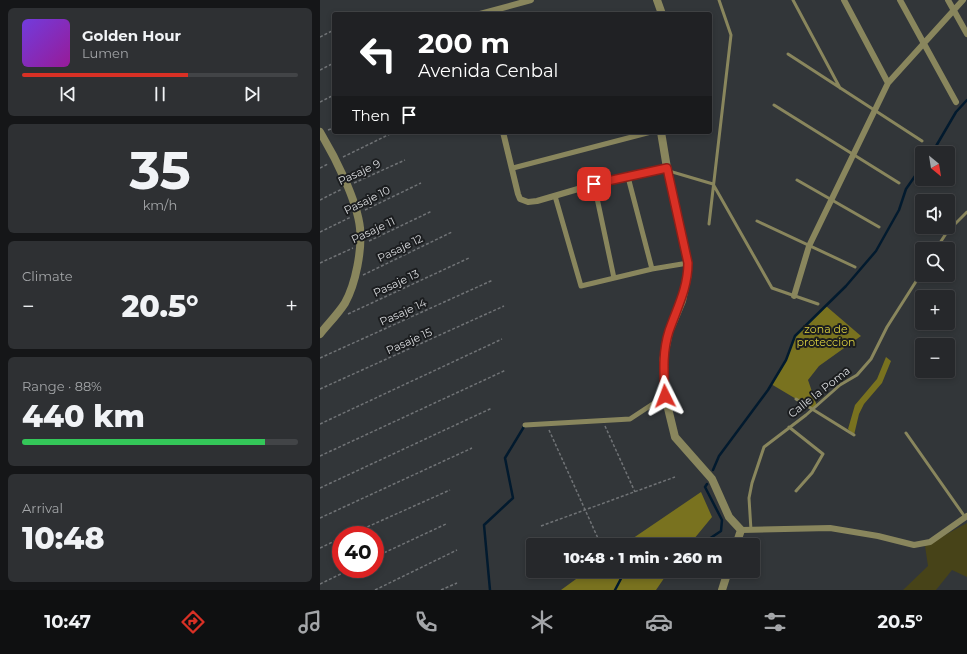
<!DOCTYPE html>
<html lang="en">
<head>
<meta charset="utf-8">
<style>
  :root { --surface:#26282b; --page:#2e3033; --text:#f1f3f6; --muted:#a4a6a9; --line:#424447; --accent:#d93025 }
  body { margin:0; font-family:Montserrat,sans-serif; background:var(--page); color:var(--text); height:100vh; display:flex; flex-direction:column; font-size:15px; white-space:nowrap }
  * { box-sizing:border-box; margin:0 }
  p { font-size:13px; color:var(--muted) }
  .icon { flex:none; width:22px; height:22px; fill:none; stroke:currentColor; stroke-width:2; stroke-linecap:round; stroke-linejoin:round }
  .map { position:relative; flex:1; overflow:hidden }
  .panel { display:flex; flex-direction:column; gap:8px; padding:8px; background:#151618; width:320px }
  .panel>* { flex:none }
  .top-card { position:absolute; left:12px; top:12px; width:380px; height:122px; border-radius:4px; box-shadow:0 2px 6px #0003,0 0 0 1px var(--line); background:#202124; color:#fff; overflow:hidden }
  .needle { width:26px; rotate:150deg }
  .fabs { position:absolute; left:595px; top:146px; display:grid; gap:8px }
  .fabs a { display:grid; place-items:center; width:40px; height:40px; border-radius:4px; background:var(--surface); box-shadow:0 2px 6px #0003,0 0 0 1px var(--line); font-size:20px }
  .speed { position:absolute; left:12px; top:526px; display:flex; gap:8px; font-size:20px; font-weight:700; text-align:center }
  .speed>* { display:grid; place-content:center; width:52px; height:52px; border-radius:50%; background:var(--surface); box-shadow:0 2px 6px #0003,0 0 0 1px var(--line); line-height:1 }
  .speed .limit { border:6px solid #d22; background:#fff; color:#111 }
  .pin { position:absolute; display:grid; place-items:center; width:34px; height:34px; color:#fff; margin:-17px; border-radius:8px; box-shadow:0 2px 6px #0006 }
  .me { position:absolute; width:44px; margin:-22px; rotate:357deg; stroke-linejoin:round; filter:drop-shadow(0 0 3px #0008) }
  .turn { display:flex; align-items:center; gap:14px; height:84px; padding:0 20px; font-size:18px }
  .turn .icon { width:52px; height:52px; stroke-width:2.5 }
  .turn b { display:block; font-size:28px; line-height:34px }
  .then { display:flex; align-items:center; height:38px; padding:0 20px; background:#0003; gap:8px; font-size:15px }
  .big { font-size:30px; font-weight:800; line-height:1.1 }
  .panel .card { flex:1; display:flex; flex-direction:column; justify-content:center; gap:6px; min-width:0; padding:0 14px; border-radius:6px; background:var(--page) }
  .panel .dial { align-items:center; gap:0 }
  .dial b { font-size:52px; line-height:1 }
  .song { display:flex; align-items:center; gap:12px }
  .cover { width:48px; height:48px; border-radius:6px; background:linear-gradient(135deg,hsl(260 70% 55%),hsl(300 70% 35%)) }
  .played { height:4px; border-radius:2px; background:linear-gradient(90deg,var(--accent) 60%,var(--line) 60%) }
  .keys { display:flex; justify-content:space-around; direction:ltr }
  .heat { display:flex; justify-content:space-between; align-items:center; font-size:22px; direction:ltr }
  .charge { height:6px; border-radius:3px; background:linear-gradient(90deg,#34c759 88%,var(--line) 0) }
  .trip { position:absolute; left:206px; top:538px; width:234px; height:40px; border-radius:4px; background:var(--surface); box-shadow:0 2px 6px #0003,0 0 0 1px var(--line); font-weight:800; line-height:40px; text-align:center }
  .tab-bar { display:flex; height:64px; justify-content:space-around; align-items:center; background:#0f1011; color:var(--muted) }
  .tab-bar .icon { width:28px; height:28px }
  .tab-bar .active { color:var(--accent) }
  .tab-bar b { font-size:18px; color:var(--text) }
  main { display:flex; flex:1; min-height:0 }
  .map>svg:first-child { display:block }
  .green { fill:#474318 }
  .forest { fill:#79721f }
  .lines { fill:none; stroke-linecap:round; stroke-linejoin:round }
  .stream { stroke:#021a2e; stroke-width:2.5 }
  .path { stroke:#707376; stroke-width:1.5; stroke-dasharray:3 2; stroke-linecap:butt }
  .service { stroke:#89865d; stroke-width:3 }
  .pedestrian { stroke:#89865d; stroke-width:5 }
  .minor { stroke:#89865d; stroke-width:6 }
  .tertiary { stroke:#89865d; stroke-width:8 }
  .route-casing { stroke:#8d1f18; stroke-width:10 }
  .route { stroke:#d93025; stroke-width:7 }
  .labels { text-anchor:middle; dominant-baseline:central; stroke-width:4; stroke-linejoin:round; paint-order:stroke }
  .street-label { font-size:11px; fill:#dadcdf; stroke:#1b1d1f }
  .park-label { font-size:11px; fill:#dacf3f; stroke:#1b1d1f }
</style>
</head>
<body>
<main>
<section class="panel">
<div class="card">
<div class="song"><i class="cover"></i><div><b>Golden Hour</b><p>Lumen</p></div></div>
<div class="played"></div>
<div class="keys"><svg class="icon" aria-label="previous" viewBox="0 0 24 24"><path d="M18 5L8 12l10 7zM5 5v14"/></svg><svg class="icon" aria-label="pause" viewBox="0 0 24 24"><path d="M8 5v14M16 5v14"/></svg><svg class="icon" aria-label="next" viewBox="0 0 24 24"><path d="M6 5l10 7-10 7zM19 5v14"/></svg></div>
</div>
<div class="card dial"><b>35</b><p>km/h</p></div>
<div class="card"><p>Climate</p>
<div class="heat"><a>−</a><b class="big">20.5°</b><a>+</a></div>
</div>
<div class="card"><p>Range · 88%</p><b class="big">440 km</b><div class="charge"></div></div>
<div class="card"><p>Arrival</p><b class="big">10:48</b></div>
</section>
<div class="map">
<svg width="647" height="590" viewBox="0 0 647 590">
  <rect width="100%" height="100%" fill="#323639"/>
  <!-- green -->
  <path class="green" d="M647 523V577L632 570 616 590H583L608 566 605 546Z"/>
  <!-- forest -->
  <path class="forest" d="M506 306 541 336 499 366 488 380 497 406 493 409 451 384 466 360 476 335Z
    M566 357 571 361 562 383 544 404 539 414 534 435 528 429 535 405 557 379Z
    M381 492 392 517 369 545H303Z
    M267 571H349L336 590H241Z"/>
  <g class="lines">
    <!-- stream -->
    <path class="stream" d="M612 153 636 112 647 100
      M393 470 399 456 448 390 466 360 475 336 526 286 556 251 579 210 586 189 602 166
      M380 545 401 531 402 520 385 487 387 484
      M170 590 164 525 193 498 185 458 205 425
      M295 590 305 571"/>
    <!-- path -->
    <path class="path" d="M0 37 14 30
      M0 70 14 63
      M0 102 14 95
      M8 130 14 128
      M23 157 70 134
      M0 168 8 164
      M34 183 85 160
      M0 200 22 189
      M45 210 101 183
      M0 232 31 217
      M49 241 112 211
      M0 263 33 248
      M43 275 132 232
      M28 314 149 258
      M0 358 173 280
      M0 389 184 306
      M0 424 182 339
      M285 426 315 492
      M229 430 281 545
      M0 456 186 370
      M0 488 172 408
      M0 518 152 448
      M221 526 355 477
      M29 535 130 490
      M0 548 21 538
      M55 557 126 524
      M0 584 31 569
      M55 590 137 550
      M121 590 137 583"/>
    <!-- service -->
    <path class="service" d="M473 0 520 88
      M468 54 602 141
      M454 105 579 183
      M349 171 393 184 452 288 498 304
      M477 180 559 227
      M437 221 535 267
      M389 224 411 35 399 0
      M616 249 627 232 647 212
      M476 399 534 435
      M469 427 503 454 492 473 476 491
      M586 433 645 517
      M431 530 429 498 432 483 444 447 486 415 520 385 537 375 551 359 567 327 602 272"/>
    <!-- pedestrian -->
    <path class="pedestrian" d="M193 168 331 132
      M308 177 332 269
      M274 184 294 278
      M235 196 261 286 332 269 368 263
      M205 425 310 419 345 396"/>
    <!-- minor -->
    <path class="minor" d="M580 0 636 102
      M628 0 647 34
      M160 14 211 0
      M568 83 643 0
      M183 132 198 194 200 199 208 202 217 201 282 182 347 168
      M474 296 489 246 568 83 524 0
      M421 530 510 528 558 536 594 545 610 542 647 516"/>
    <!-- tertiary -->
    <path class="tertiary" d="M337 0 342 14
      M0 132C15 157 37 200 40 228 42 250 36 283 25 303 18 314 8 324 0 334
      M341 132 347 168 368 263V274L362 301 349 332 343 361 345 396 355 437 392 479 409 517 421 530 416 545
      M402 590 408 571"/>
  </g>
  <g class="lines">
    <defs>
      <path id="route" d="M274 184 347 168 368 263C368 288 357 308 349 331 342 353 344 373 345 396"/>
    </defs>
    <!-- route casing -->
    <use href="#route" class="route-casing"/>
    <!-- route -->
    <use href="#route" class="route"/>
  </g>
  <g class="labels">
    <!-- street labels -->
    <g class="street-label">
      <text transform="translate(39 172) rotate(-25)">Pasaje 9</text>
      <text transform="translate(47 200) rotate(-26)">Pasaje 10</text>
      <text transform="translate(53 230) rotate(-25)">Pasaje 11</text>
      <text transform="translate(80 248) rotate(-26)">Pasaje 12</text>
      <text transform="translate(76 283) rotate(-25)">Pasaje 13</text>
      <text transform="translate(83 312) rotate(-24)">Pasaje 14</text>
      <text transform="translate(89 341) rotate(-24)">Pasaje 15</text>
      <text transform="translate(499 392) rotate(-38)">Calle la Poma</text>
    </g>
    <!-- park labels -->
    <g class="park-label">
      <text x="506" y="329">zona de<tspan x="506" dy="13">proteccion</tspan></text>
    </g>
  </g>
</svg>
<div class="fabs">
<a><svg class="needle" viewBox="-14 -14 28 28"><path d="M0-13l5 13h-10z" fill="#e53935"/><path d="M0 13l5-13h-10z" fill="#a4a6a9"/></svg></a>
<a><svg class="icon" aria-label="sound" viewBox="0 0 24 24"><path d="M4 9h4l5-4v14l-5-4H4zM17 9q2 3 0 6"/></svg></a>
<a><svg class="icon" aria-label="search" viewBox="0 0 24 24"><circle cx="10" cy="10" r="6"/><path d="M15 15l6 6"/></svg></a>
<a>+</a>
<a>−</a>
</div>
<div class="speed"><div class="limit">40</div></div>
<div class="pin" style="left:274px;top:184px;background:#d93025"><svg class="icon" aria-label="arrive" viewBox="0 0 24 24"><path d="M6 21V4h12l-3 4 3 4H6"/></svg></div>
<svg class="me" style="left:345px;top:396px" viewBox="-20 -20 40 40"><path d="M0-17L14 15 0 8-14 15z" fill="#d93025" stroke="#fff" stroke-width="4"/></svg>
<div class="trip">10:48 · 1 min · 260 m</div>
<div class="top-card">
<div class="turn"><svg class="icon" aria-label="left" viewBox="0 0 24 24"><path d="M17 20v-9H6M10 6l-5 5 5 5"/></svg><div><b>200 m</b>Avenida Cenbal</div></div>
<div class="then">Then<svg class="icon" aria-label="arrive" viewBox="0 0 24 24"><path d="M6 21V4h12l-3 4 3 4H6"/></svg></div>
</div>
</div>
</main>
<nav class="tab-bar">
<b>10:47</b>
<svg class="icon active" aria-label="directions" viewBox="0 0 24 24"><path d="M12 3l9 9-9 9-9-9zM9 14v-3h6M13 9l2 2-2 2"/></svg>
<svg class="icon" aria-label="music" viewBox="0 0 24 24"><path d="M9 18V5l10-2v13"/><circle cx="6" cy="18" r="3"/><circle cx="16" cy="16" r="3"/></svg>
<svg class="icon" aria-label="phone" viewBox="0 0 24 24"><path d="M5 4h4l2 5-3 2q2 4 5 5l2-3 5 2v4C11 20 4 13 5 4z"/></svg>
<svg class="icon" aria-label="climate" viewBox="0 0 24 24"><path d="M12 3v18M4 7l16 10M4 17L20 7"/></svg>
<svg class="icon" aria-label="car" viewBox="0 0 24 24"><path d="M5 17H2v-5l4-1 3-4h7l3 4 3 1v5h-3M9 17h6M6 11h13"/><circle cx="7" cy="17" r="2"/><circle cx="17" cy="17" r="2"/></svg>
<svg class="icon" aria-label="filters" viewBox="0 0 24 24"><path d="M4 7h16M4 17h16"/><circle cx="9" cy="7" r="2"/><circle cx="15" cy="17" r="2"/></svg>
<b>20.5°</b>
</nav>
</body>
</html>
